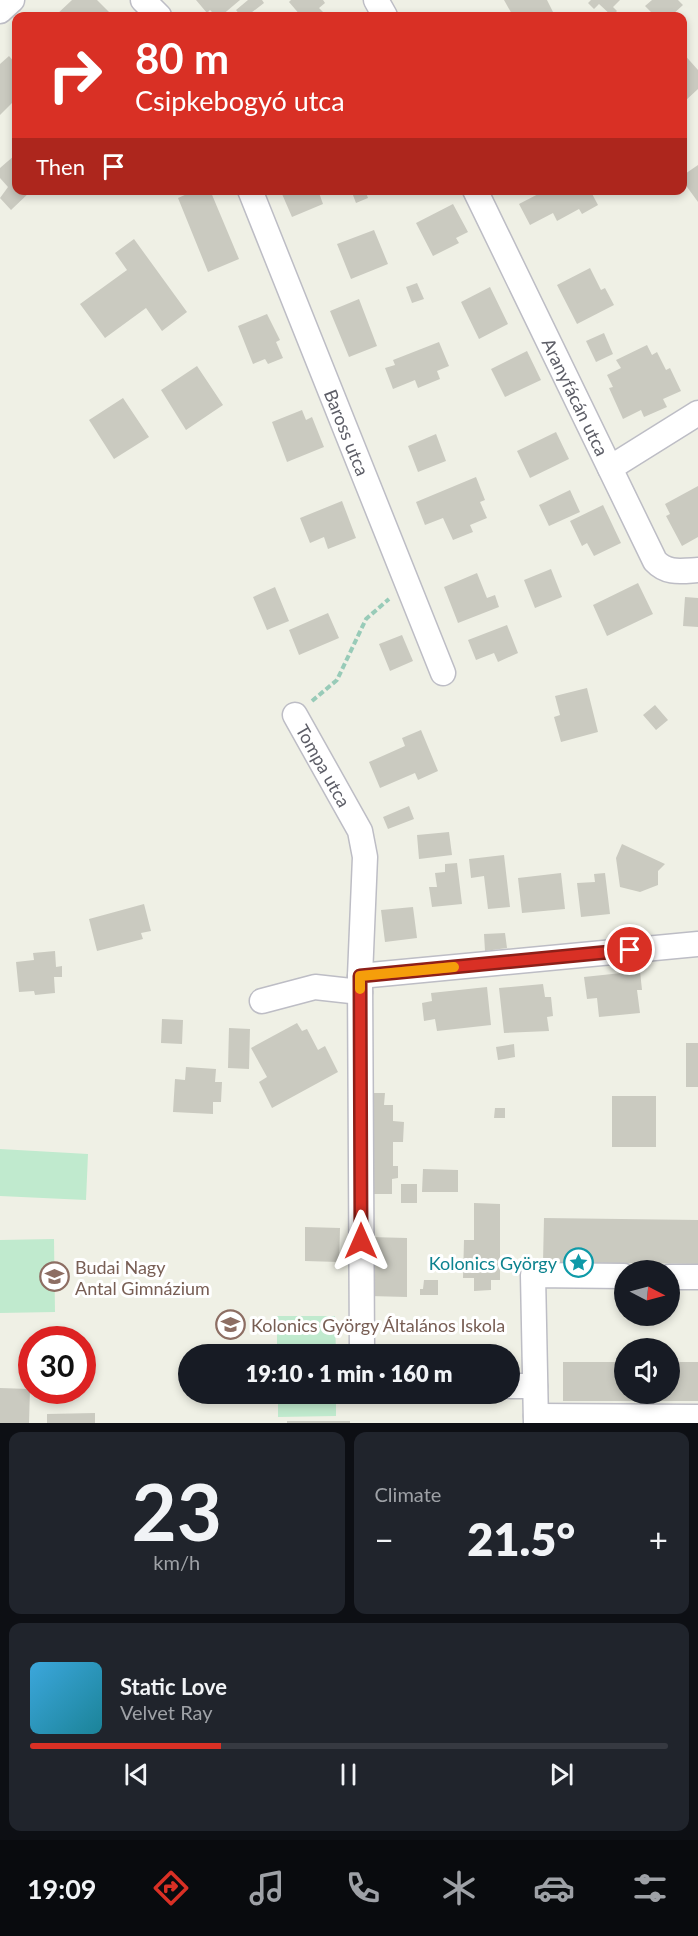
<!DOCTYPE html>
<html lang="en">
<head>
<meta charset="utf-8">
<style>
  :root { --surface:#171b24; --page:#20242c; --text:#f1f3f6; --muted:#9ea1a6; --line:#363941; --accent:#d93025 }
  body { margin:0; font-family:Lato,sans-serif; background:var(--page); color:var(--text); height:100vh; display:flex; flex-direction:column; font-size:22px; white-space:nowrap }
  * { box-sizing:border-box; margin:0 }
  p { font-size:20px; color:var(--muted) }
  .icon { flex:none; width:33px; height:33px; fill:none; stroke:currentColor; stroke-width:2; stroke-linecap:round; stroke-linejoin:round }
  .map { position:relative; height:1423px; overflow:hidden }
  .side { display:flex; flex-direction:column; gap:9px; padding:9px; background:#0d0f14; flex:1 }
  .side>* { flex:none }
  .banner { position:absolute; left:12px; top:12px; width:675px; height:183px; border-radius:12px; box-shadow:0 3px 9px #0003; background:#d93025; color:#fff; overflow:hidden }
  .needle { width:39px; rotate:96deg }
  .tools { position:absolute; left:614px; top:1260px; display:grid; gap:12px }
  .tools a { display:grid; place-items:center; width:66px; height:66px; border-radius:50%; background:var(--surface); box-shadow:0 3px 9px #0003; font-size:30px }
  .speed { position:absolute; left:18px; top:1326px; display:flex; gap:12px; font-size:30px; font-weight:700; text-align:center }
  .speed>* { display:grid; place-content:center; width:78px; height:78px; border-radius:50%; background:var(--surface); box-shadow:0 3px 9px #0003; line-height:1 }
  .speed .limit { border:9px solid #d22; background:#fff; color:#111 }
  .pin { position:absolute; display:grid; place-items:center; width:51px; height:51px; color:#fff; margin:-26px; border:3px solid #fff; border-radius:50%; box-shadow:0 2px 6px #0007 }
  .me { position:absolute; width:66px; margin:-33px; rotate:0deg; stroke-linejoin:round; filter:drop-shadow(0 0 4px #0008) }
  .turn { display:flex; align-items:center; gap:21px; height:126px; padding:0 24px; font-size:27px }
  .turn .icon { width:78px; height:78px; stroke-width:2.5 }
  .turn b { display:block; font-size:42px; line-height:51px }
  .then { display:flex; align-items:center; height:57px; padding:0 24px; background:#0003; gap:12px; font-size:22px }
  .big { font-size:45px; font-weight:800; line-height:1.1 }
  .side .card { flex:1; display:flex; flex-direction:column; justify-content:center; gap:9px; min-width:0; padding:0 21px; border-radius:12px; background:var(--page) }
  .side .dial { align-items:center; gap:0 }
  .dial b { font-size:78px; line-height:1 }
  .song { display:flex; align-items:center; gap:18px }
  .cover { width:72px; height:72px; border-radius:9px; background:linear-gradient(135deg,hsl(200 70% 55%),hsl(190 70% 35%)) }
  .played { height:6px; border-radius:3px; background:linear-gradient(90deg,var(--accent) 30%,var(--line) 30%) }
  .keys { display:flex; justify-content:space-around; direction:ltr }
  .heat { display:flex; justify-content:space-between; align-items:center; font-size:33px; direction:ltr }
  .side .tiles { flex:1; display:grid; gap:9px; grid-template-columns:1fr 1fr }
  .card:last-child { grid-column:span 2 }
  .trip { position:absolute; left:178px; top:1344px; width:342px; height:60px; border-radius:30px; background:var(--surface); box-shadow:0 3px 9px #0003; font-weight:800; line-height:60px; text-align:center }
  .tab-bar { display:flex; height:96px; justify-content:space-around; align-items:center; background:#090b0e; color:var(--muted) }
  .tab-bar .icon { width:42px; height:42px }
  .tab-bar .current { color:var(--accent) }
  .tab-bar b { font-size:27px; color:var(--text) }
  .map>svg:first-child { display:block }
  .green { fill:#c0eace }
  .building { fill:#cacac0 }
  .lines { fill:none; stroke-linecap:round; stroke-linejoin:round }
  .minor-casing { stroke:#bdbdc5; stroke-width:27 }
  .path { stroke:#98cbb8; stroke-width:4; stroke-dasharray:6 3; stroke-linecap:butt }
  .minor { stroke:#fff; stroke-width:24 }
  .route-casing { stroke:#8d1f18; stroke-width:15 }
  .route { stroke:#d93025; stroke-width:10 }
  .slow { stroke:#f59e0b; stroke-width:10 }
  .labels { text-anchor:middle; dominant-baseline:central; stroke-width:6; stroke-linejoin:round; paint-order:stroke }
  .street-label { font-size:18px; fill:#5d5e67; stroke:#fff }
  .culture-label { font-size:18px; fill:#0d838f; stroke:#fff; text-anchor:end }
  .education-label { font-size:18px; fill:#785e54; stroke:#fff; text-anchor:start }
</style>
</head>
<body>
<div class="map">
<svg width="698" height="1423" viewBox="0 0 698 1423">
  <rect width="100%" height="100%" fill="#eff0e5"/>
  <!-- green -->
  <path class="green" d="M0 1149 88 1154 86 1200 0 1196Z
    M54 1239 55 1312 0 1313V1240Z
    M277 1316H335L336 1354H277Z
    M278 1394H336V1416L278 1417Z"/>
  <!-- building -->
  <path class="building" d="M72 0H97L113 16H55Z
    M196 0H240L221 16H216L210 10 207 13Z
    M248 0H262L264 3 247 16H241L236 10Z
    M291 0H323L325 3 319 8 327 16H301L289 2Z
    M504 0H547L555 16H513Z
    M591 0H620L613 7 617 11 612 16 599 4 594 9 588 3Z
    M652 0H678L683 5 671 16H655L645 6Z
    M682 52 698 70V89L684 102Z
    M9 56 16 64V99L0 115V64Z
    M15 155 16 190H32L11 210 0 198 8 187 0 178V168Z
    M698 165V202L682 180V176Z
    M196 190H210L239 259 208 272 178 198Z
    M290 190H318L323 204 292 217 282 194Z
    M351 190H365L368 198 356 203Z
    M546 190H590L598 205 582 214 579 209 557 221 553 213 530 225 519 204Z
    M453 204 468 232 456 238 459 243 433 256 416 223Z
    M374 230 388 264 351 279 337 244Z
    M134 239 187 312 162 331 146 308 105 338 80 304 127 270 115 253Z
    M590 268 601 290 605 288 614 305 577 324 557 285Z
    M417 283 424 299 412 303 406 287Z
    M490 287 508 324 479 339 461 302Z
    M359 299 377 346 349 357 330 311Z
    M267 314 280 340 276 342 283 358 268 364 265 359 253 364 238 326Z
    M604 333 613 354 596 362 586 341Z
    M439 342 449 366 437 371 440 379 418 388 415 380 393 389 385 368 395 365 393 360Z
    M647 345 652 355 657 352 666 370 670 368 681 391 663 399 667 407 644 417 641 410 623 419 609 388 613 387 607 375 621 368 616 360Z
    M527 351 541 380 505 397 491 369Z
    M197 366 223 405 186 430 161 390Z
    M123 398 149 437 114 459 89 420Z
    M302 410 306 420 312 417 324 447 287 462 272 422Z
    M556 432 569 459 530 478 517 451Z
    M436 434 446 461 418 472 408 446Z
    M476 477 485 500 480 502 487 518 470 525 473 532 453 540 443 518 425 525 416 502Z
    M698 486V537L682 546 666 516 670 514 665 504Z
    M570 490 580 512 549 526 539 505Z
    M342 501 356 538 328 549 324 537 310 543 300 518Z
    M603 505 621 543 594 556 587 543 582 546 570 521Z
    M551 569 562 597 535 608 524 580Z
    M477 573 487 598 495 595 499 607 458 623 444 587Z
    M638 583 653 614 607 636 593 605Z
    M275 587 289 621 267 630 253 597Z
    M685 597 698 598V627L683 626Z
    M328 613 339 638 299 655 289 630Z
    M507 625 518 653 498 662 494 653 476 660 468 640Z
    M402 635 413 661 390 671 379 644Z
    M587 688 598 732 561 742 554 717 560 715 555 696Z
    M655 705 668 720 656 730 643 715Z
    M421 730 438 771 418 780 415 773 380 788 369 762 405 746 402 738Z
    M409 806 414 819 388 829 383 817Z
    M449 832 452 855 419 859 417 835Z
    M622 844 665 864 658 871V885L640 892 620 887 616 858Z
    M504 855 510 907 488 909 484 876 471 878 469 859Z
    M457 863 462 904 432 907 429 887H437L435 873 445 872V864Z
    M561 873 565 909 522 913 518 878Z
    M605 873 610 914 581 917 577 883 595 882 594 874Z
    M144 904 151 931 141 933 143 939 97 951 89 919Z
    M413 907 417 938 385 942 381 910Z
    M505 933 507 948 485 951 484 934Z
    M55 951 56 967 62 966V977H54L55 993 35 995 34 991 19 992 16 962 34 960 33 953Z
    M640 971 642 990H637L640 1013 599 1017 597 998 587 999 584 977Z
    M543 984 545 997H551L553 1016 547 1017 549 1031 504 1033 499 988Z
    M487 987 491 1025 437 1031 435 1019 424 1021 422 1003 432 1001 431 993Z
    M162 1019 183 1020 182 1044 161 1043Z
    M297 1023 302 1031 307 1029 318 1050 325 1046 338 1072 272 1108 259 1082 267 1077 251 1048Z
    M229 1028 250 1029 249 1069 228 1068Z
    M686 1043H698V1087H686Z
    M514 1044 515 1057 498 1060 496 1047Z
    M186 1067 216 1069 215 1082H222L221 1102H213V1114L173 1112 175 1079 185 1080Z
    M373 1093H385L384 1105H393V1121L404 1122 403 1142H393V1166H398V1178L392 1179V1194H371Z
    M612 1096H656V1147H612Z
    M495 1108H505V1118H494Z
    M423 1169 458 1170V1192H422Z
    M401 1184H417V1203H401Z
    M474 1203 500 1204V1280H491V1290L474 1291V1278H463L464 1240H474Z
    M544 1218 698 1220V1264L543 1262Z
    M305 1227 340 1228 339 1262 305 1261Z
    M370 1237 407 1238V1297L369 1296Z
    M424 1280H438V1295H420V1289H423Z
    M563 1362H624V1394H669V1362H698V1401H563Z
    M0 1388 30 1389 29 1423H0Z
    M95 1413V1423H47V1414Z
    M287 1421H350V1423H287Z"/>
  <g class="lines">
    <defs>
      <g id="minor">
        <path d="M143 0 159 16"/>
        <path d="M376 0 385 16"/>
        <path d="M0 11 12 0"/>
        <path id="s1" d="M250 190 443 673"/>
        <path id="s2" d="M475 190 655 561C667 574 681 571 698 570"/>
        <path d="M610 468 698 413"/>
        <path id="s3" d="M295 715 360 831 365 857 360 976 362 1354"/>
        <path d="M360 976 698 944"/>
        <path d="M262 1001 315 987 360 992"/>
        <path d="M669 1277H698"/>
        <path d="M510 1386H535"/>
        <path d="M536 1416 698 1417"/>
        <path d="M536 1423 533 1275 624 1276"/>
      </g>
    </defs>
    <!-- minor casing -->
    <use href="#minor" class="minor-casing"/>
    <!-- path -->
    <path class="path" d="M312 701 337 680 366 619 389 599"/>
    <!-- minor -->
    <use href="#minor" class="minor"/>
  </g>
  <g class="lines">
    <defs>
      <path id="route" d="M361 1241 360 976 630 950"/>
    </defs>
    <!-- route casing -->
    <use href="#route" class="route-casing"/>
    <!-- route -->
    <use href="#route" class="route"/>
    <!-- slow -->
    <path class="slow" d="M360 989V976L454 967"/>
  </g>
  <!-- icons -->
  <defs>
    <symbol id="sight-ring" viewBox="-11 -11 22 22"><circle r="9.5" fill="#fff" stroke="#0f9aa8" stroke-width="1.5"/><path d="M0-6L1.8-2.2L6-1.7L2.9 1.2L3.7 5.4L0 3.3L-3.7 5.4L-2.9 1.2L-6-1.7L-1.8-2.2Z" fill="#0f9aa8"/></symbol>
    <symbol id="school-ring" viewBox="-11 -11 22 22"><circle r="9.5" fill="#fff" stroke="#8d6e63" stroke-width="1.5"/><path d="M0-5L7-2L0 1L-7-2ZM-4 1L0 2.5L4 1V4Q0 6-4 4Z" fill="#8d6e63"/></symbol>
  </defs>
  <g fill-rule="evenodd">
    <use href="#sight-ring" x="562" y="1246" width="33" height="33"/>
    <use href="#school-ring" x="38" y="1260" width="33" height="33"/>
    <use href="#school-ring" x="214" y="1308" width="33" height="33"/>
  </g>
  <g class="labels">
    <!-- street labels -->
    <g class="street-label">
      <text stroke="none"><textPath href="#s2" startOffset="230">Aranyfácán utca</textPath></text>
      <text stroke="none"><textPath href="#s1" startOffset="261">Baross utca</textPath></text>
      <text stroke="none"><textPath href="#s3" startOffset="58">Tompa utca</textPath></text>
    </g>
    <!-- culture labels -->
    <g class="culture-label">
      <text x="557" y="1263">Kolonics György</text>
    </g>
    <!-- education labels -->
    <g class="education-label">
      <text x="75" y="1267">Budai Nagy<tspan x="75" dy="21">Antal Gimnázium</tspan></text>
      <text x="251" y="1325">Kolonics György Általános Iskola</text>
    </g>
  </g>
</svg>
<div class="tools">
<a><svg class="needle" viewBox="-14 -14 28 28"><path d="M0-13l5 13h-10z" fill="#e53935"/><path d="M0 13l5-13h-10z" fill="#9ea1a6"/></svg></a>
<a><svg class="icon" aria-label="sound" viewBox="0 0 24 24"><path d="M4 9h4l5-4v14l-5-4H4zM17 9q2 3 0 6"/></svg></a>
</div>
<div class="speed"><div class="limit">30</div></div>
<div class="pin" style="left:630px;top:950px;background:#d93025"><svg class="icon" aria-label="arrive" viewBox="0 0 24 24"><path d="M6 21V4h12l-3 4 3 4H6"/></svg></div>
<svg class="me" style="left:361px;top:1241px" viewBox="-20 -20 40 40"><path d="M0-17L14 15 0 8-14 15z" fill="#d93025" stroke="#fff" stroke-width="4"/></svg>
<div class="trip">19:10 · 1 min · 160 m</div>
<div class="banner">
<div class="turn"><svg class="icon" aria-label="right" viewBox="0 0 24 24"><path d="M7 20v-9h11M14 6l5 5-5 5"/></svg><div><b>80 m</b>Csipkebogyó utca</div></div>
<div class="then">Then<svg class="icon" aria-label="arrive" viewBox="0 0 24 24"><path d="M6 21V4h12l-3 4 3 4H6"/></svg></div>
</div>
</div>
<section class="side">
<div class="tiles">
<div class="card dial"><b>23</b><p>km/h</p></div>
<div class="card"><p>Climate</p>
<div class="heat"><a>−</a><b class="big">21.5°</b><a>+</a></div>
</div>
<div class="card">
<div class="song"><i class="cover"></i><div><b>Static Love</b><p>Velvet Ray</p></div></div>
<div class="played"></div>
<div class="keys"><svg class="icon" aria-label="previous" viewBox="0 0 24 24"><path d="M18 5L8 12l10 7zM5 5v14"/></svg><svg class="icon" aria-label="pause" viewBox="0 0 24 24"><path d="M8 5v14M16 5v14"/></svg><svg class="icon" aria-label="next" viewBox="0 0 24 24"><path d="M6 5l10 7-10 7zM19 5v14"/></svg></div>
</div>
</div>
</section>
<nav class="tab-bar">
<b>19:09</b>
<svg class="icon current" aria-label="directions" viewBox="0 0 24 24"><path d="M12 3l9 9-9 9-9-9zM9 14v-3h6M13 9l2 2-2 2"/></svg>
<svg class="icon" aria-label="music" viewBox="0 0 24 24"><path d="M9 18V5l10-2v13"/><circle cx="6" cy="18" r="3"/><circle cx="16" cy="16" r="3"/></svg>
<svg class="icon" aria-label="phone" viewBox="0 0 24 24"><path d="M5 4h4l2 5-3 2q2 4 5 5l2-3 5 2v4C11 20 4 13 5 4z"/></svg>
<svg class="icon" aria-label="climate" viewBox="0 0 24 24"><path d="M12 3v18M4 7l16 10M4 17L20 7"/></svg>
<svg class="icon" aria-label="car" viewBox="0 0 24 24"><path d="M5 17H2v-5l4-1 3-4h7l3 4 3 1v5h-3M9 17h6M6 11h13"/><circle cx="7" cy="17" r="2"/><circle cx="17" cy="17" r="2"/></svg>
<svg class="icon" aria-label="filters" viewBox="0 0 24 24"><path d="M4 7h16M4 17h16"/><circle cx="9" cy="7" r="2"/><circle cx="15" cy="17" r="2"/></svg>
</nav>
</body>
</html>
